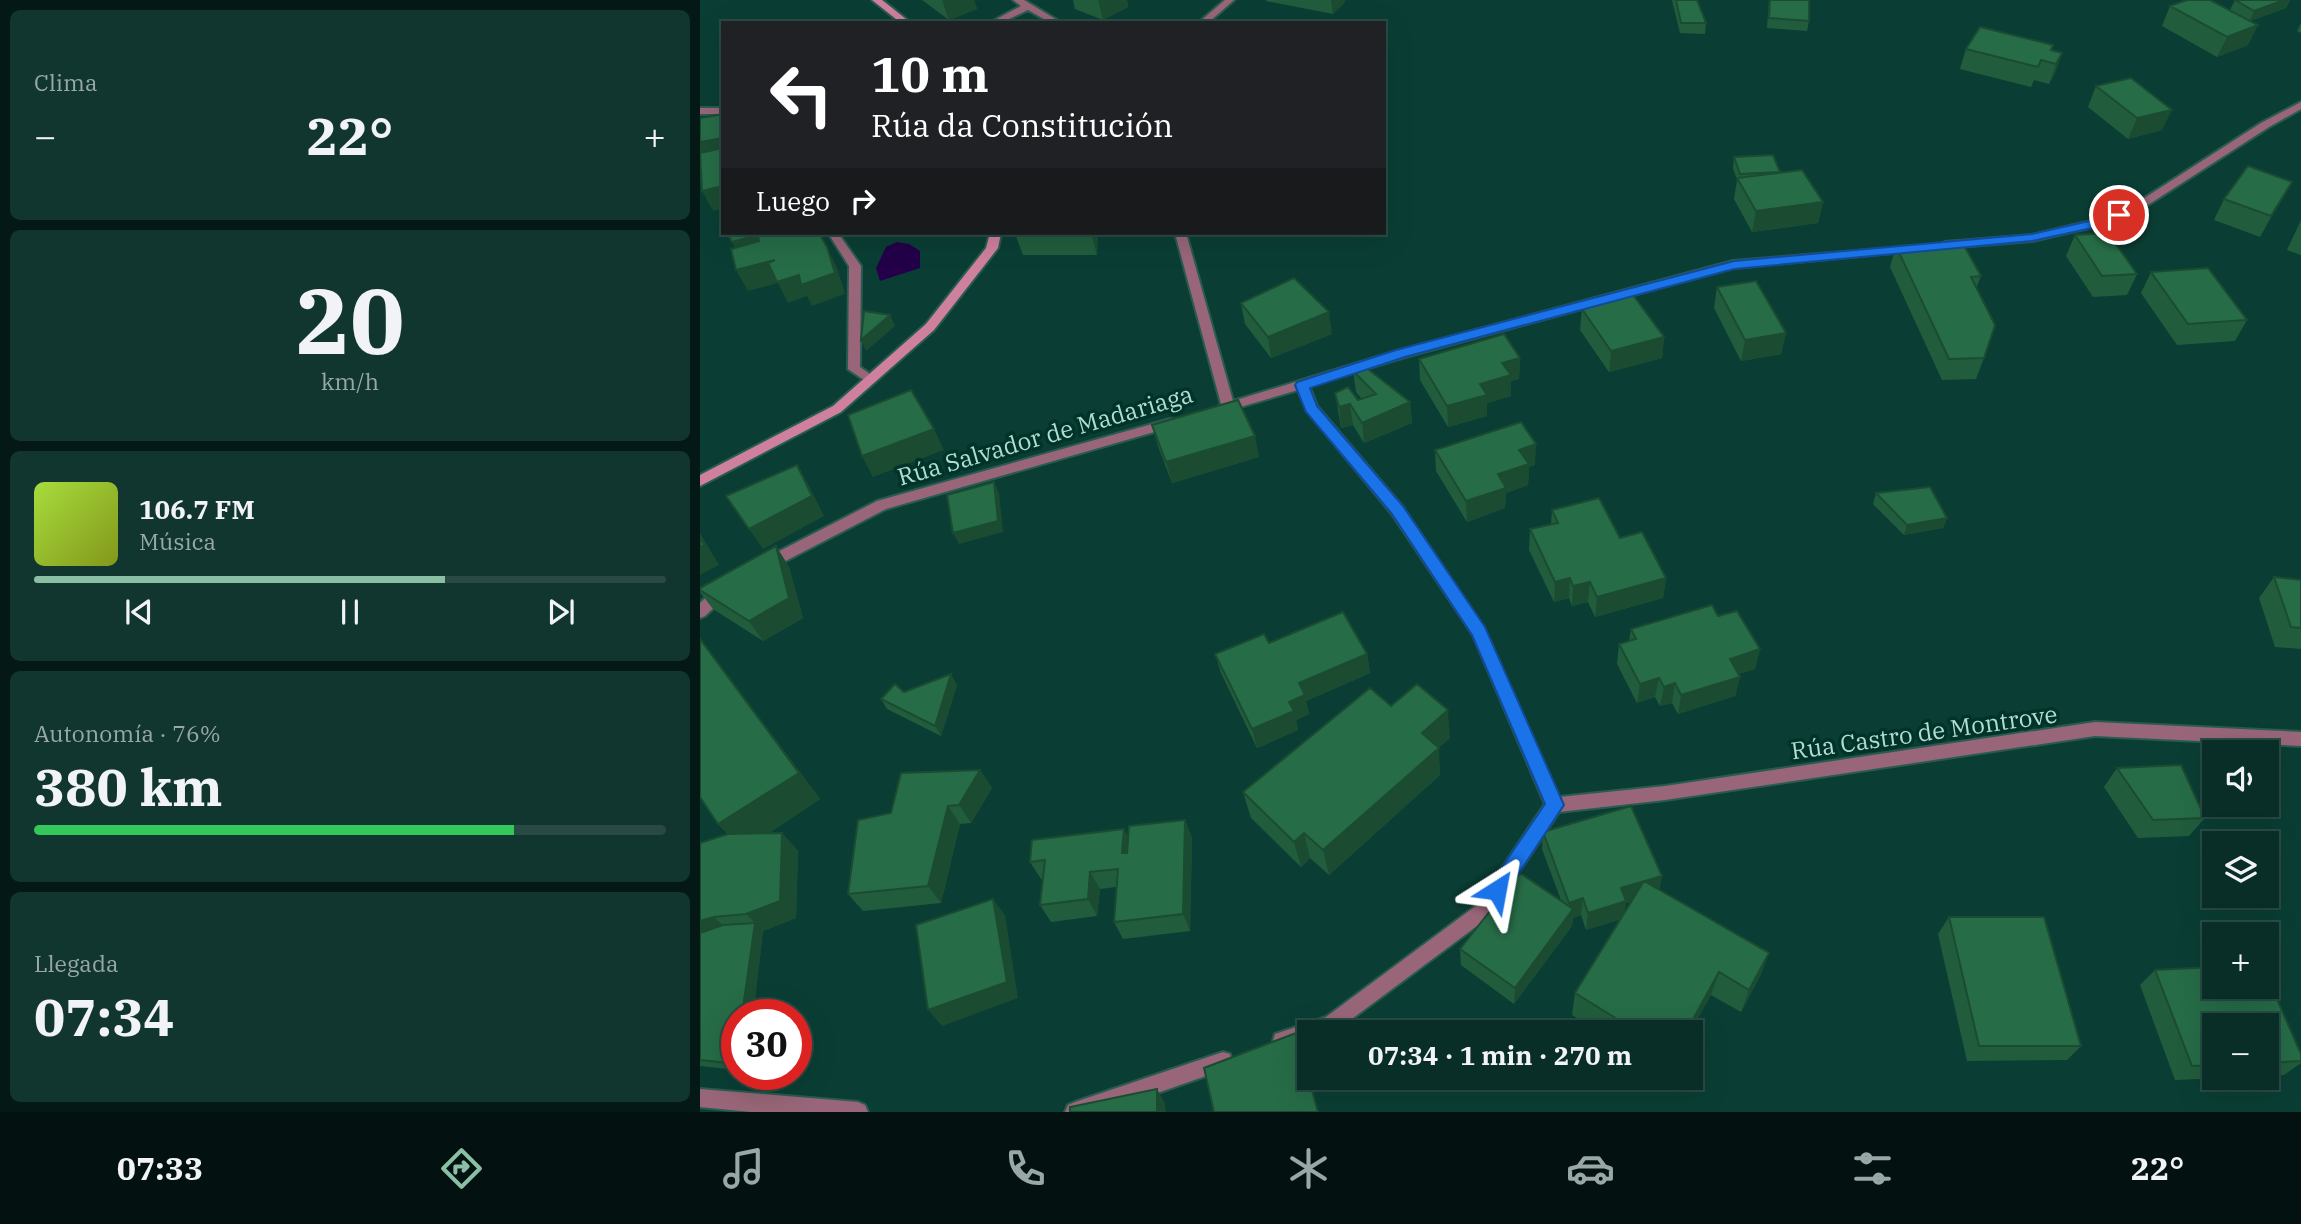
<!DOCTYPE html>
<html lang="es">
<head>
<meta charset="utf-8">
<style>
  :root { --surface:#082e27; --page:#11362f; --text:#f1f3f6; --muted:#98a8a7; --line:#294a44; --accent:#8abfa5 }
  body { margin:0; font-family:"IBM Plex Serif",serif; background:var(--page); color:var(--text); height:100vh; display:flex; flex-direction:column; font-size:26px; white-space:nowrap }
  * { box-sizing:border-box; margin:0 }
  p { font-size:23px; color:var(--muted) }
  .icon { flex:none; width:38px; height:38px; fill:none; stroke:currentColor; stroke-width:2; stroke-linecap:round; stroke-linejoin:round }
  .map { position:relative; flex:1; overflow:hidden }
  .details { display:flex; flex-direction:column; gap:10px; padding:10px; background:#041915; width:700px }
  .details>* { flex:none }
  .top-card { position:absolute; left:21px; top:21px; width:665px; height:214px; border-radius:0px; box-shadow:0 7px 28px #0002,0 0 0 2px var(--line); background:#202124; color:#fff; overflow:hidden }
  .fabs { position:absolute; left:1502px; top:740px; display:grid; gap:14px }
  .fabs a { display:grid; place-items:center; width:77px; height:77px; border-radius:0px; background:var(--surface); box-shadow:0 7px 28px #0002,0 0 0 2px var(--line); font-size:35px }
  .speed { position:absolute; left:21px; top:999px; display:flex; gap:14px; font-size:35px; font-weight:700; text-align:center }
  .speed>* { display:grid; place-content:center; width:91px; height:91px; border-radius:50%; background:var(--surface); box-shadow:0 7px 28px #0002,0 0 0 2px var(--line); line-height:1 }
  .speed .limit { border:10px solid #d22; background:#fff; color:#111 }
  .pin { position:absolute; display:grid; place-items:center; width:60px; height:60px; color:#fff; margin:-30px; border:4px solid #fff; border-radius:50%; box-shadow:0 2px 7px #0007 }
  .me { position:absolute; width:77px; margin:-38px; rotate:34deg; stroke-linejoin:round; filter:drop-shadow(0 0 5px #0008) }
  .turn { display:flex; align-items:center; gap:24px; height:147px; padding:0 35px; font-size:32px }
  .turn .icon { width:91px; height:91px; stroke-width:2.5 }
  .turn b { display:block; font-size:49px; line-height:60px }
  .then { display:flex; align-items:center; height:66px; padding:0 35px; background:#0003; gap:14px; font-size:26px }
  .big { font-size:52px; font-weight:700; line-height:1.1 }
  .details .card { flex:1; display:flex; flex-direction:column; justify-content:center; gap:10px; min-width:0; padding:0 24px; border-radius:10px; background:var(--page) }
  .details .dial { align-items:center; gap:0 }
  .dial b { font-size:91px; line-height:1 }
  .song { display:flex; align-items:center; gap:21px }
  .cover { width:84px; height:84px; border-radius:10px; background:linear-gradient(135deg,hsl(80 70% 55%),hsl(70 70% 35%)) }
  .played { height:7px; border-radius:4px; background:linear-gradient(90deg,var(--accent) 65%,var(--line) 65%) }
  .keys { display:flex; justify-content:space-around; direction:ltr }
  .heat { display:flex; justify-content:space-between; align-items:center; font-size:38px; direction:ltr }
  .charge { height:10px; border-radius:5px; background:linear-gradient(90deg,#34c759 76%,var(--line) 0) }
  .trip { position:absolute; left:597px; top:1020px; width:406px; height:70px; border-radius:0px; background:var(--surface); box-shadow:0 7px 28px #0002,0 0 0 2px var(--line); font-weight:700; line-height:70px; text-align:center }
  .tabs { display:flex; height:112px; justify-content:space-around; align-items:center; background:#031210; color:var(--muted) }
  .tabs .icon { width:49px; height:49px }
  .tabs .active { color:var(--accent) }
  .tabs b { font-size:32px; color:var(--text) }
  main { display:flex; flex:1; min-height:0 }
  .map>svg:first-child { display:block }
  .water { fill:#230049 }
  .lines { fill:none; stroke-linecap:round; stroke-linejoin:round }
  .street-casing { stroke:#295b50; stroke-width:4 }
  .secondary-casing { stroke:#295b50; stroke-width:4 }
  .street { fill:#986678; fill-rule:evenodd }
  .secondary { fill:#cf809d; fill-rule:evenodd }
  .wall { fill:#215d3d; fill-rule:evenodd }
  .shaded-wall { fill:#1b4c32 }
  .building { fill:#266c47; stroke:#1b4c32; stroke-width:2 }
  .route { fill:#1a73e8; stroke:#114b97; stroke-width:2 }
  .labels { text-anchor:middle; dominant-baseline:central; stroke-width:7; stroke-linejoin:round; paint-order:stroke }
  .street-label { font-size:24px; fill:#b4ddd2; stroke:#00342a }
</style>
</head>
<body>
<main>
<section class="details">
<div class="card"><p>Clima</p>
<div class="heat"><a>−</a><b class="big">22°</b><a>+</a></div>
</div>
<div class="card dial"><b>20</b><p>km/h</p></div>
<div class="card">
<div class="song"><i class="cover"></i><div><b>106.7 FM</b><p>Música</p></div></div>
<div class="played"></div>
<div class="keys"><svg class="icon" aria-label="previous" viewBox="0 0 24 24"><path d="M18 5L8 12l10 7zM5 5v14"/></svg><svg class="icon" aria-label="pause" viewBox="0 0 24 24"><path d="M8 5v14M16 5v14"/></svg><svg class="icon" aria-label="next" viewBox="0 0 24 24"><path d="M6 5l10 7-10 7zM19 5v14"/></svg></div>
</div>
<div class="card"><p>Autonomía · 76%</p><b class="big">380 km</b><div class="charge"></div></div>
<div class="card"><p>Llegada</p><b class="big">07:34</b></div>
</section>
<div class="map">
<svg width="1601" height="1112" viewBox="0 0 1601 1112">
  <rect width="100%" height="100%" fill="#0a3e34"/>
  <!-- water -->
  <path class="water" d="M197 242 209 244 220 251V268L180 281 176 268 186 247Z"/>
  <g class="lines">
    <defs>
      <path id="street" d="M313 0H324L362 23H351L328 10 301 23H289L321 6Z
        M525 0H534L508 23H498Z
        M1601 102V109L1569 127 1440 210 1406 224 1332 241 1245 248 1239 245 1245 242 1332 235 1399 219 1432 206 1561 123Z
        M0 108H23V114H0Z
        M128 233H138L161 266 160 367 177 379 175 382H167L148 369 149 266Z
        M475 233H486L533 401 697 351 1033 261 1218 246 1220 248 1214 251 1033 268 705 357 609 386 617 406 702 506 784 628 859 797 965 786 1395 722 1601 732V746L1395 736 965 800 859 812 789 917 637 1030 609 1032V1041L582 1050 575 1048 573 1041 575 1034 626 1017 777 905 845 804 773 635 692 514 607 411 598 390 523 412 519 411 517 408 521 404Z
        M470 419 475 420 476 423 475 426 186 509 70 569H60L58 565 60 561 177 501Z
        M21 586 26 588 28 592 26 596 5 616 0 618V603L16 588Z
        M523 1052 530 1054 532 1061 530 1068 523 1070 403 1112H365L368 1105 375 1102Z
        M0 1089 158 1102 165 1105 168 1112H51L0 1107Z"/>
      <path id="secondary" d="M172 0H182L211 23H201Z
        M290 233H301L298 248 234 330 141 412 0 486V475L133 406 226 324 286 248Z"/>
    </defs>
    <!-- street casing -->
    <use href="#street" class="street-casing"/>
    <!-- secondary casing -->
    <use href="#secondary" class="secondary-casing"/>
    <!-- street -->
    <use href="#street" class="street"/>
    <!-- secondary -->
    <use href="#secondary" class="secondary"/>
  </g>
  <!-- wall -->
  <path class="wall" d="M222 0H274L277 9 249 20Z
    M373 0H427L428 7 403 20 375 9Z
    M566 0H645V2L633 14 566 1Z
    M972 0H997L1006 23 1005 34 980 33Z
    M1069 0 1109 21 1107 31 1067 28Z
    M1535 0H1590L1586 8 1550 21 1548 45 1517 57 1462 26 1470 6 1530 10Z
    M1601 23V33L1597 31Z
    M1353 45 1352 50 1362 53 1355 73 1349 84 1334 80 1331 87 1260 69 1266 49Z
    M1396 86 1462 130 1428 139 1388 107Z
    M1034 157 1080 172 1123 202 1118 223 1052 232 1034 199 1037 180 1033 168Z
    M1524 199 1580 202 1560 237 1514 220Z
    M1601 220V255L1587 250Z
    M315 234H398L397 255H323Z
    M1375 235 1437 274 1427 295 1393 297 1366 256Z
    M1196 246 1281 276 1276 289 1284 358 1276 379 1242 380 1190 267Z
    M1451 272 1547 320 1535 341 1477 345 1441 293Z
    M1017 287 1086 333 1081 354 1041 361 1014 308Z
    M541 303 632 334 571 358 545 324Z
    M882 309 964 337 962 358 909 372 880 330Z
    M820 358 819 379 811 381V396L787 403V416L748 427 720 380 719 359Z
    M653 371 710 402 712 423 664 443 653 425 641 428 635 393 658 400 662 399 656 392Z
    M452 425 559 457 472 483 458 446Z
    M735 450 835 465 829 467 828 485 806 493 805 508 767 522 736 471Z
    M1176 493 1247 518 1243 528 1204 535 1173 504Z
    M852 510 920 538 966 578 963 598 895 617 888 602 872 606 869 598 854 602 829 550 830 529 851 524Z
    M76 546 89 567 103 618 63 641 13 609 0 592V588Z
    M1574 577 1601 580V649L1575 647 1559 598Z
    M931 629 1060 649 1055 669 1038 674 1040 677 1035 696 978 714 972 703 960 706 955 697 937 703 917 664 919 644 929 641Z
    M0 638 120 799 69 833H82L98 851 96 918 63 931 53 1015H37V1070L0 1066V843L28 834 18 824 0 797Z
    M569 643 667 654 670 673 606 701 609 714 596 720 598 730 557 748 521 673 515 654Z
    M257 685 241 736 187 709 181 699 204 692Z
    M691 706 750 738 738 748 740 775 629 875 610 858 601 867 551 818 543 792Z
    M1417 768 1505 818 1489 836 1438 838 1404 787Z
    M280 770 292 788 271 823 260 824 241 903 163 911 148 894 191 813Z
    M485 820 492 838 490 931 423 939 414 922 416 887 400 889 397 916 351 922 340 905 343 879H341L330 862 424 829 428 838Z
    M843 832 962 876 959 890 1069 953 1060 976 1041 1012 1011 995 990 1032H899L872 1015 875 993 921 919 886 930 881 915 873 918 872 926 814 1004 761 965 760 949 861 900 842 849ZM932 902 924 914 926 903Z
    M1249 917 1381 1046 1367 1060 1267 1061 1238 934Z
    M1514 967V987H1566V974L1601 1054V1063L1584 1075 1566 1076V1026H1514V1078H1523L1475 1080 1440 985 1455 970Z"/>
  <!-- shaded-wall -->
  <path class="shaded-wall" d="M242 0H274L277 9 249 20Z
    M398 0H427L428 7 403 20Z
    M631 0H645V2L633 14Z
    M1584 0H1590L1586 8 1550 21 1554 11Z
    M1558 25 1548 45 1517 57 1527 37Z
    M1362 53 1355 73 1349 84 1356 64Z
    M1472 110 1462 130 1428 139 1437 118Z
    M23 138V149L0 154V142Z
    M1592 182 1580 202 1560 237 1571 216Z
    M23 186V209L13 211 2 191Z
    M1123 202 1118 223 1052 232 1056 211Z
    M391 233H398V234L397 255Z
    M58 235 69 256 43 263 32 242Z
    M127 247 137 268 145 294 112 306 107 296 88 303 78 283 48 291 36 270Z
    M629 312 632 334 571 358 568 337Z
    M190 315 195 326 166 351 161 340Z
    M1086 333 1081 354 1041 361 1045 340Z
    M964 337 962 358 909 372 911 351Z
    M820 358 819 379 811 381V396L787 403V416L748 427 747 406 780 384 802 363Z
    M710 402 712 423 664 443 662 423Z
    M650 404 653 425 641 428 639 407Z
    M234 429 244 450 173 477 162 456Z
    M555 436 559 457 472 483 466 462Z
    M836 444 835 465 829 467 828 485 806 493 805 508 767 522 766 501 819 450Z
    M97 465 109 486 124 516 63 549 49 529Z
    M294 482 299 493 303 532 259 544 253 533Z
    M1247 518 1243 528 1204 535 1207 525Z
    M0 533 19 565 0 575Z
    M76 546 89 567 103 618 63 641 49 621Z
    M870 578 869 598 854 602 855 582Z
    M966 578 963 598 895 617 897 597Z
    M890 582 888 602 872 606 873 586Z
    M0 638 120 799 43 850 18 824Z
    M1060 649 1055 669 1025 678 1030 659Z
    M667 654 670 673 606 701 609 714 596 720 598 730 557 748 552 729 589 702 599 683Z
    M251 674 257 685 241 736 235 726Z
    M1040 677 1035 696 978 714 981 695Z
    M959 678 955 697 937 703 940 684Z
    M975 683 972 703 960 706 964 687Z
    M748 710 750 738 724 760 722 733Z
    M739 748 740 775 629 875 623 850Z
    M280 770 292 788 271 823 259 805Z
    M248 806 260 824 241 903 228 886Z
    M485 820 492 838 490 931 483 914Z
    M424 829 432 847 431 871 422 853Z
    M82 833 98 851 96 918 63 931 53 1015H42L55 923 46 914Z
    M604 833 610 858 601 867 594 842Z
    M390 872 400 889 397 916 388 899Z
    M962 876 958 893 926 903 923 918 886 930 888 913 921 888Z
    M883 898 881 915 873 918 872 926 814 1004 815 988 868 916 869 903Z
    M293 899 305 915 318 998 242 1026 228 1010Z
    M14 917 32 934 0 944V921Z
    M1069 953 1060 976 1041 1012 1049 990Z
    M1019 972 1011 995 990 1033 986 1032Z
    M596 1033 601 1048 619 1112H618Z
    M457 1089 465 1103 466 1112H457Z"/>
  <!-- building -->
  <path class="building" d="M976 0H997L1006 23H981Z
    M1070 0H1109V21L1069 18Z
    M1487 0H1510L1558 25 1527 37 1470 6Z
    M1535 0H1584L1554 11Z
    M1280 27 1353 45 1351 50 1362 53 1356 64 1341 60 1338 67 1266 49Z
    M1431 78 1472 110 1437 118 1396 86Z
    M23 114V138L0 142V118Z
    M23 148V186L2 191 0 153Z
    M1073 155 1080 172 1040 174 1034 157Z
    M1548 166 1592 182 1571 216 1524 199Z
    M1102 170 1123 202 1056 211 1037 178Z
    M27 233H119L127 247 135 273 101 285 99 275 77 282 68 263 75 260 36 270 31 249 59 241 58 235 32 242Z
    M315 233H391V234H315Z
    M1408 233 1437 274 1402 276 1375 235Z
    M1262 242 1281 276 1271 277 1295 325 1284 358 1249 359 1196 246Z
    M1508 268 1547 320 1488 324 1451 272Z
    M594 278 629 312 568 337 541 303Z
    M1056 281 1086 333 1045 340 1017 287Z
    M933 295 964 337 911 351 882 309Z
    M164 311 190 315 161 340Z
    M804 334 820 358 802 363 811 375 780 384 787 395 747 406 719 359Z
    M664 366 710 402 662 423 650 404 639 407 635 393 648 387 658 400 676 394 653 371Z
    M211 390 234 429 162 456 148 415Z
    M538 400 555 436 466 462 452 425Z
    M821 422 836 444 819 450 829 464 798 474 806 488 766 501 735 450Z
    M97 465 112 496 49 529 26 496Z
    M294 482 298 521 253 533 247 495Z
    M1230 487 1247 518 1207 525 1176 493Z
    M899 498 920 538 942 532 966 578 897 597 890 582 873 586 870 578 855 582 830 529 858 523 852 510Z
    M0 537 4 545 0 547Z
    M76 546 89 598 49 621 0 590V588Z
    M1574 577 1601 580V628L1591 627Z
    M1012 605 1018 616 1037 611 1060 649 1030 659 1040 677 981 695 975 683 964 687 959 678 940 684 919 644 936 639 931 629Z
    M643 612 667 654 599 683 605 695 589 702 594 711 552 729 515 654 564 634 569 643Z
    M0 639 99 773 18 824 0 797Z
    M251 674 235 726 181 699 195 684 204 692Z
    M717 684 748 710 722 733 739 748 623 850 604 833 594 842 543 792 670 688 691 706Z
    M1481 765 1505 818 1453 820 1417 768Z
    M280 770 259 805 248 806 228 886 148 894 158 820 191 813 201 773Z
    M931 806 962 876 921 888 926 901 888 913 883 898 869 903 843 832Z
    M485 820 483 914 414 922 418 869 390 872 388 899 340 905 345 860 330 862 332 840 424 829 422 853H427L429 826Z
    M82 833 80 901 46 914 14 917 0 921V843L28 834Z
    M820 873 873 909 815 988 760 949Z
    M944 881 1069 953 1049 990 1019 972 986 1032H938L875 993Z
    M293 899 307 982 228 1010 216 925Z
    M1249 917H1344L1381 1046H1279Z
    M55 923 42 1015H37V1064L0 1060V933L23 925Z
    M1514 967V987H1566V974L1601 1054V1061L1566 1063V1026H1514V1065L1492 1066 1455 970Z
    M596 1033 618 1112H514L504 1068Z
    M457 1089V1112H370V1107Z"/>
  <!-- route -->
  <path class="route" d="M1419 211 1425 215 1406 225 1332 241 1034 269 705 357 610 388 617 406 703 506 785 627 864 805 804 896 797 899 791 896 788 890 791 883 845 804 772 635 692 514 606 412 595 385 597 382 696 350 1034 261 1332 234 1398 219Z"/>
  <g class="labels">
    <!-- street labels -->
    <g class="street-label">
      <text transform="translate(345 435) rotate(-16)">Rúa Salvador de Madariaga</text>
      <text transform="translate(1224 732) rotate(-8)">Rúa Castro de Montrove</text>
    </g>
  </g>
</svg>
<div class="fabs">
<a><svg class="icon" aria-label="sound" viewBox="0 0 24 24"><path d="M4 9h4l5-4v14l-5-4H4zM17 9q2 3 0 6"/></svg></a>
<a><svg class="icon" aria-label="layers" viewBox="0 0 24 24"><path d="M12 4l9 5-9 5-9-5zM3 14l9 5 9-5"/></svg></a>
<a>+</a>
<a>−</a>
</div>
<div class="speed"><div class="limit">30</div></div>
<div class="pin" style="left:1419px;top:215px;background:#d93025"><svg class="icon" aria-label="arrive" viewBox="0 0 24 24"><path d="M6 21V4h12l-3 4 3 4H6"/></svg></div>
<svg class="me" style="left:797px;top:890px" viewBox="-20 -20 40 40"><path d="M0-17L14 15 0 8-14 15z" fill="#1a73e8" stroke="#fff" stroke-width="4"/></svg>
<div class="trip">07:34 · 1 min · 270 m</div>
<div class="top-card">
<div class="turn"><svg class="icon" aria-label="left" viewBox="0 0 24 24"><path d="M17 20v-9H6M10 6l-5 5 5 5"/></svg><div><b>10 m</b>Rúa da Constitución</div></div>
<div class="then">Luego<svg class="icon" aria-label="right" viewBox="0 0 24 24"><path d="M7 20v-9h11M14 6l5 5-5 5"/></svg></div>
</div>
</div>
</main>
<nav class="tabs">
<b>07:33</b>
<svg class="icon active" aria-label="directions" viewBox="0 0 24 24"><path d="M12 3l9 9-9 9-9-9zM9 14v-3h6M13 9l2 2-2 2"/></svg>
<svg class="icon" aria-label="music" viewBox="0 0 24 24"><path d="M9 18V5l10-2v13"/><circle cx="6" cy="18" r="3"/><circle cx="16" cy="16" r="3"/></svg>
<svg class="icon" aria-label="phone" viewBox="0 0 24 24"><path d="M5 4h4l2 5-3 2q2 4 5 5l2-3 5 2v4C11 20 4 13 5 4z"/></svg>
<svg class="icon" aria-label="climate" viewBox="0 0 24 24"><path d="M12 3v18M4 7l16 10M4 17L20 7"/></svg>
<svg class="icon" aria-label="car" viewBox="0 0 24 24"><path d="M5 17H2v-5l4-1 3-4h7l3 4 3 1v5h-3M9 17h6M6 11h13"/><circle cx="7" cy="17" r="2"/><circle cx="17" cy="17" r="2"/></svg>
<svg class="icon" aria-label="filters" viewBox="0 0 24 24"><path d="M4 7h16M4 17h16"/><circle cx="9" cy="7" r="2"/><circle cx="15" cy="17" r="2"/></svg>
<b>22°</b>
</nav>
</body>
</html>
